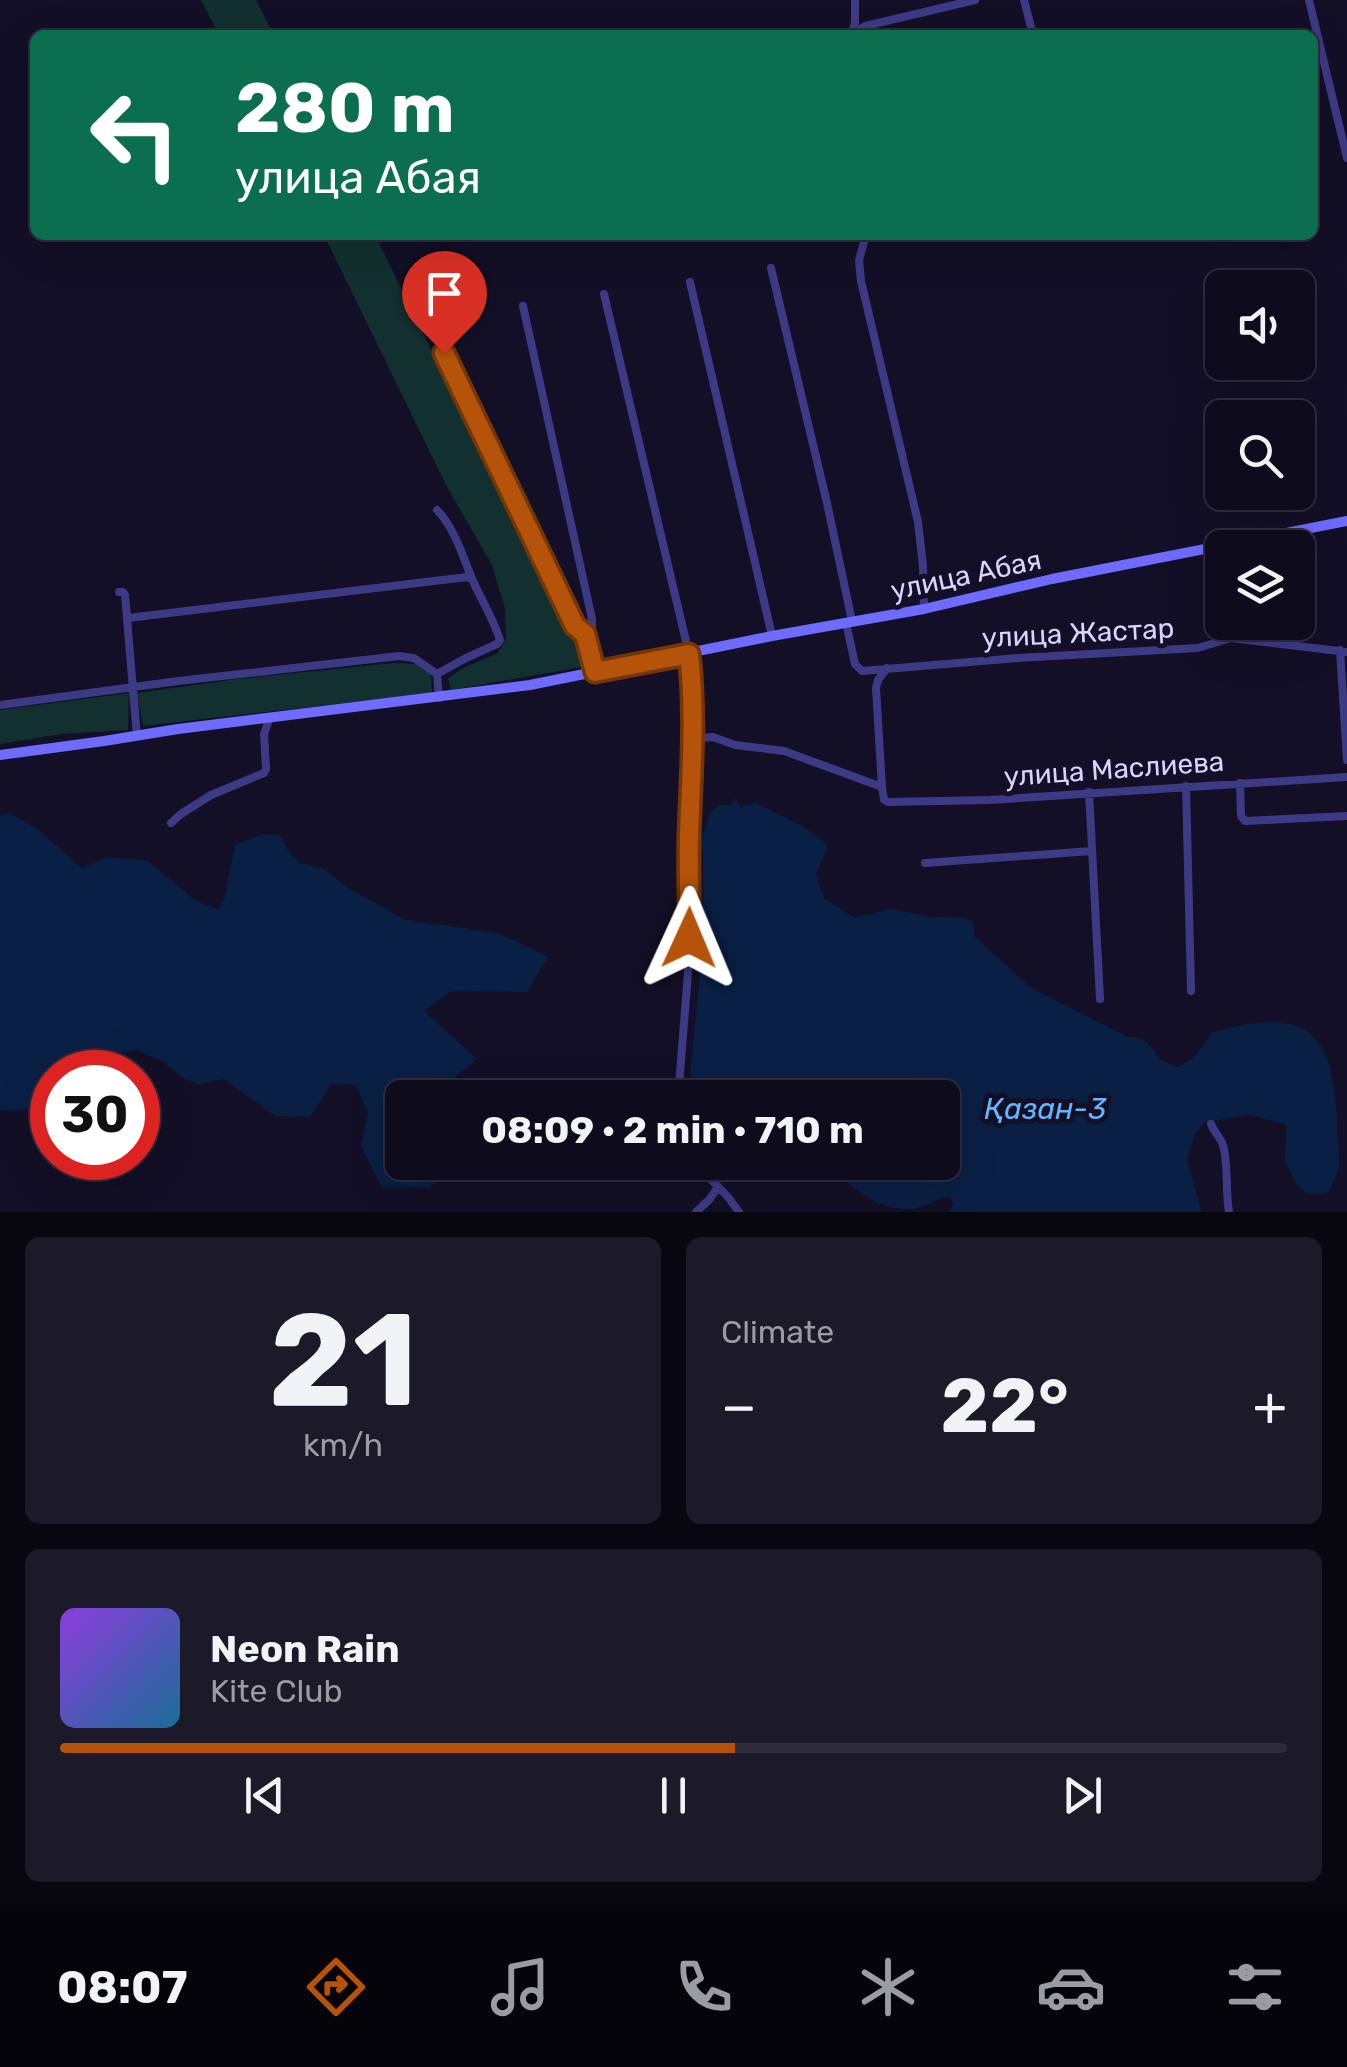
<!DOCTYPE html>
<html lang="en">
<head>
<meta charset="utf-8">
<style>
  :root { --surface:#0e0b1c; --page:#1c1929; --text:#f1f3f6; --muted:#9b9ba3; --line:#2e2b3b; --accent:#b45309 }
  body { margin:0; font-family:Rubik,sans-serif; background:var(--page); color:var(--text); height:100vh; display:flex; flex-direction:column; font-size:38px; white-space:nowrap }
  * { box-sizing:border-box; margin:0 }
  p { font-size:32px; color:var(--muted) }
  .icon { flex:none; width:55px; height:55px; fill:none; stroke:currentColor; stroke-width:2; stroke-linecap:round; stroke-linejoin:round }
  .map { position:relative; height:1212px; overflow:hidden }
  .drawer { display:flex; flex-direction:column; gap:25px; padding:25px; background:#08060f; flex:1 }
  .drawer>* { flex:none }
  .hud { position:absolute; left:30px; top:30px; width:1288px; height:210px; border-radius:15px; box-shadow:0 10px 40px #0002,0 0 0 2px var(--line); background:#0b6e4f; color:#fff; overflow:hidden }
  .controls { position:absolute; left:1205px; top:270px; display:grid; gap:20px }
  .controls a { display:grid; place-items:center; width:110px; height:110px; border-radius:15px; background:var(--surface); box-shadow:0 10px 40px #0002,0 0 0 2px var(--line); font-size:50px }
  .speed { position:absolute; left:30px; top:1050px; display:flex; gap:20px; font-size:50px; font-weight:700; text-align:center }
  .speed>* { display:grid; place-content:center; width:130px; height:130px; border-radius:50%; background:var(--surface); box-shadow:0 10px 40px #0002,0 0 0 2px var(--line); line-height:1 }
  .speed .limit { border:15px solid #d22; background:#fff; color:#111 }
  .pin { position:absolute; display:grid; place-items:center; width:85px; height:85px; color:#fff; margin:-102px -42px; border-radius:50% 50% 50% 0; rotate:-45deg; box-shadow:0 0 10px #0007 }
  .pin .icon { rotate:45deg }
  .me { position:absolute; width:110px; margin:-55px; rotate:1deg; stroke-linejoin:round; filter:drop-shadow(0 0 8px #0008) }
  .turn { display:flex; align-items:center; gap:35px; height:210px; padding:0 40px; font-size:45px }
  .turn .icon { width:130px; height:130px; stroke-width:2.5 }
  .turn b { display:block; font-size:70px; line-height:85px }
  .big { font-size:75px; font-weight:700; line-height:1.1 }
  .drawer .tile { flex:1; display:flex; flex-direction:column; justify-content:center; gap:15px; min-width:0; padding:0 35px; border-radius:15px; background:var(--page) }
  .drawer .dial { align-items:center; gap:0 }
  .dial b { font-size:130px; line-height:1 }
  .song { display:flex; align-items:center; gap:30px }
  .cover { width:120px; height:120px; border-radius:15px; background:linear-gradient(135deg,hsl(270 70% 55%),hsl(200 70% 35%)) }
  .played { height:10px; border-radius:5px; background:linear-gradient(90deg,var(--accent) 55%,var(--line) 55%) }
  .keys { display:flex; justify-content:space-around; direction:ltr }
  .heat { display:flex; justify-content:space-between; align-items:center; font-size:55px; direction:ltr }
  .drawer .tiles { flex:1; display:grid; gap:25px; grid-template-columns:1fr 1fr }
  .tile:last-child { grid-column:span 2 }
  .trip { position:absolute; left:385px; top:1080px; width:575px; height:100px; border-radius:15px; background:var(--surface); box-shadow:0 10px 40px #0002,0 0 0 2px var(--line); font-weight:700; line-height:100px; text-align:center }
  .dock { display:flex; height:160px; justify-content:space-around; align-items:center; background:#06040b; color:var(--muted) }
  .dock .icon { width:70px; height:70px }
  .dock .on { color:var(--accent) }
  .dock b { font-size:45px; color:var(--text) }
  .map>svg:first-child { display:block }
  .green { fill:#12302f }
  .water { fill:#0a1f44 }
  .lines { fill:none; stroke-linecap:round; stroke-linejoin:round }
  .minor { stroke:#3d3a85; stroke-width:8 }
  .secondary { stroke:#6f6bff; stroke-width:10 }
  .route-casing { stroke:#753606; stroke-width:25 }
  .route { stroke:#b45309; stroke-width:18 }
  .labels { text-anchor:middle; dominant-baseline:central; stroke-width:10; stroke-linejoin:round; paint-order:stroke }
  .street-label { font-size:28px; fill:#d9d4ff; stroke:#130f26 }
  .water-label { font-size:30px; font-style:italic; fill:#62b6ff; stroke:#130f26 }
</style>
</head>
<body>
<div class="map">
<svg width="1347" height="1212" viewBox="0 0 1347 1212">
  <rect width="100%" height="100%" fill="#130f26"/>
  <!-- green -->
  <path class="green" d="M201 0H256L274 35H219Z
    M324 235H375L587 666 451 690 448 678 465 667 498 653 506 638 505 609 492 565 446 485Z
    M394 663 416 664 431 674 432 693 143 726 137 693 238 679Z
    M129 693 128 730 61 734 0 744V710Z"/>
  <!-- water -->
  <path class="water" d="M735 798 740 807 756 803 801 825 826 843 827 848 816 874 824 898 855 918 891 909 930 917 964 918 973 922 975 937 1030 987 1128 1037C1151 1037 1148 1048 1162 1060 1163 1061 1175 1066 1177 1067 1194 1061 1202 1048 1211 1033 1304 1006 1335 1028 1337 1126 1337 1157 1346 1161 1328 1192 1305 1198 1299 1191 1291 1172 1287 1165 1286 1165 1285 1157 1285 1145 1287 1135 1286 1124L1250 1115 1206 1122 1195 1133 1187 1160 1202 1212H949L953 1205 950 1197C936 1198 926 1207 912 1209 882 1212 847 1189 833 1163L942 1162V1098L695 1097 691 1084V1066L703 943 699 935 703 898V852L700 845 710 813 721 805 730 806Z
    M9 813 36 828 82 868 107 857 148 861 196 901 218 909 224 900 235 845 263 834 280 836 289 852 300 863 324 869 348 888 406 920 498 933 548 957 527 992 451 991 424 1011 477 1059 443 1087 449 1097 402 1098V1162L463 1163 428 1188 382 1187 361 1146 368 1112 356 1085 332 1084 310 1117 275 1116 224 1079 198 1084 183 1078 162 1061 137 1050 105 1055 77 1072H52C52 1078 54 1084 52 1090 47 1111 17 1112 0 1110V816Z"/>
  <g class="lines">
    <!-- minor -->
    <path class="minor" d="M1024 0 1033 35
      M1309 0 1347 158
      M851 35 865 26 975 0
      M851 35 855 23V0
      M866 235 859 260 861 281 918 522 923 566 924 609
      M771 268 827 503 852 621
      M690 282 772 636
      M604 294 689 654 693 687 688 973 678 1098
      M430 324 575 625 585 634 592 628V619L523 306
      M119 592H123L125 595 137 736
      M128 618 467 577 472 579
      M846 623 855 664 862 671 1018 658 1198 648 1231 638 1347 652
      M585 634 595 672
      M1340 650 1347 760
      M887 668 878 680 876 688 882 787 884 800 888 802 989 800 1347 777
      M437 674 466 658 497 644 500 640C493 618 482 601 473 581 463 558 455 528 437 510
      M0 705 178 681 399 656 414 658 437 674 439 698
      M691 739 713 737 735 745 784 751 882 787
      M1240 783 1241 816 1245 821 1347 816
      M1186 786 1191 991
      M1089 792 1100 999
      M171 823 181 814 211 795 264 773 266 769 264 734 270 717
      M925 863 1092 851
      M1211 1124C1214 1132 1220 1137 1223 1145 1229 1167 1225 1190 1229 1212
      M694 1162 728 1197 739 1212
      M696 1212 709 1200 718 1187"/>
    <!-- secondary -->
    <path class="secondary" d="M0 755 104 741 178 729 530 685 772 636 924 609 1052 579 1347 521"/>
  </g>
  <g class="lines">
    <defs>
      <path id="route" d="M444 353 575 626 585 634 595 672 689 654C696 714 691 775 689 836 688 870 690 904 689 938"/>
    </defs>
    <!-- route casing -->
    <use href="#route" class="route-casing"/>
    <!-- route -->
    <use href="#route" class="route"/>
  </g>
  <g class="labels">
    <!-- street labels -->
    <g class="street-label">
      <text transform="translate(966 575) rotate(-12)">улица Абая</text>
      <text transform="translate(1078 633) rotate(-3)">улица Жастар</text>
      <text transform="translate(1114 769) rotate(-4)">улица Маслиева</text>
    </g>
    <!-- water labels -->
    <g class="water-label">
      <text x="1045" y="1109">Қазан-3</text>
    </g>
  </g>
</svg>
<div class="controls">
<a><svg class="icon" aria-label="sound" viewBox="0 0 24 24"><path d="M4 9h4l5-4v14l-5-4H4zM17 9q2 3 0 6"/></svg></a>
<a><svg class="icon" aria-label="search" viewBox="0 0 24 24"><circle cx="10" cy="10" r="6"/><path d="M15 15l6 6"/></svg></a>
<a><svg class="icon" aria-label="layers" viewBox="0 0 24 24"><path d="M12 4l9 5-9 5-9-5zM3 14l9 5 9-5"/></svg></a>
</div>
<div class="speed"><div class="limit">30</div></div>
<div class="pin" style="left:444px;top:353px;background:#d93025"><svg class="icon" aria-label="arrive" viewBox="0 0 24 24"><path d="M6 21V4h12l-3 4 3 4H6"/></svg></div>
<svg class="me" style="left:689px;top:938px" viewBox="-20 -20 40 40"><path d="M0-17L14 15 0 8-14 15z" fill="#b45309" stroke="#fff" stroke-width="4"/></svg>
<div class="trip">08:09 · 2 min · 710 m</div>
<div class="hud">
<div class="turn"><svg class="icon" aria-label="left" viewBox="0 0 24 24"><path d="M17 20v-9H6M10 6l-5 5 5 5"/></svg><div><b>280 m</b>улица Абая</div></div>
</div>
</div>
<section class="drawer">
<div class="tiles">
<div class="tile dial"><b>21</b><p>km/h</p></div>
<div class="tile"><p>Climate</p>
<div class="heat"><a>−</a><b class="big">22°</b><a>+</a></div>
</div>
<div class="tile">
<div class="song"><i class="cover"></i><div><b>Neon Rain</b><p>Kite Club</p></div></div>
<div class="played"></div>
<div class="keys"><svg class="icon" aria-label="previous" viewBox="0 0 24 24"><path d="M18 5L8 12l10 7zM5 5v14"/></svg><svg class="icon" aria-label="pause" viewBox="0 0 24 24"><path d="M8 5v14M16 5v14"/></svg><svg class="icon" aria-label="next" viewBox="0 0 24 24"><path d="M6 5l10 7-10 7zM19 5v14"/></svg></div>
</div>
</div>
</section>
<nav class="dock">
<b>08:07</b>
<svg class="icon on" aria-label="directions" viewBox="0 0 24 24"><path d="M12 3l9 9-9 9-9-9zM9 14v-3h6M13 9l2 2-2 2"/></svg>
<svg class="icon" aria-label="music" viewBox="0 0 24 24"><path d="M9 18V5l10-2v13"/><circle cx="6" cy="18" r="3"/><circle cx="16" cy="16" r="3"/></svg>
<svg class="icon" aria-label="phone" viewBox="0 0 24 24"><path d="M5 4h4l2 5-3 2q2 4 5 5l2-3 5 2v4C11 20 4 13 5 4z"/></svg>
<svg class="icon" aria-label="climate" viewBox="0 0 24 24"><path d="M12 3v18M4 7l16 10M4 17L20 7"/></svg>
<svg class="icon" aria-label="car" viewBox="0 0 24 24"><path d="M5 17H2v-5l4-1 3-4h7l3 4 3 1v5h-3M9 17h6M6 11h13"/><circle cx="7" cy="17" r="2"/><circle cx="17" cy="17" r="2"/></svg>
<svg class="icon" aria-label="filters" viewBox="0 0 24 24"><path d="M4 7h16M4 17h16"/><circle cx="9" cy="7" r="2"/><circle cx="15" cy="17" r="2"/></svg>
</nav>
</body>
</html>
